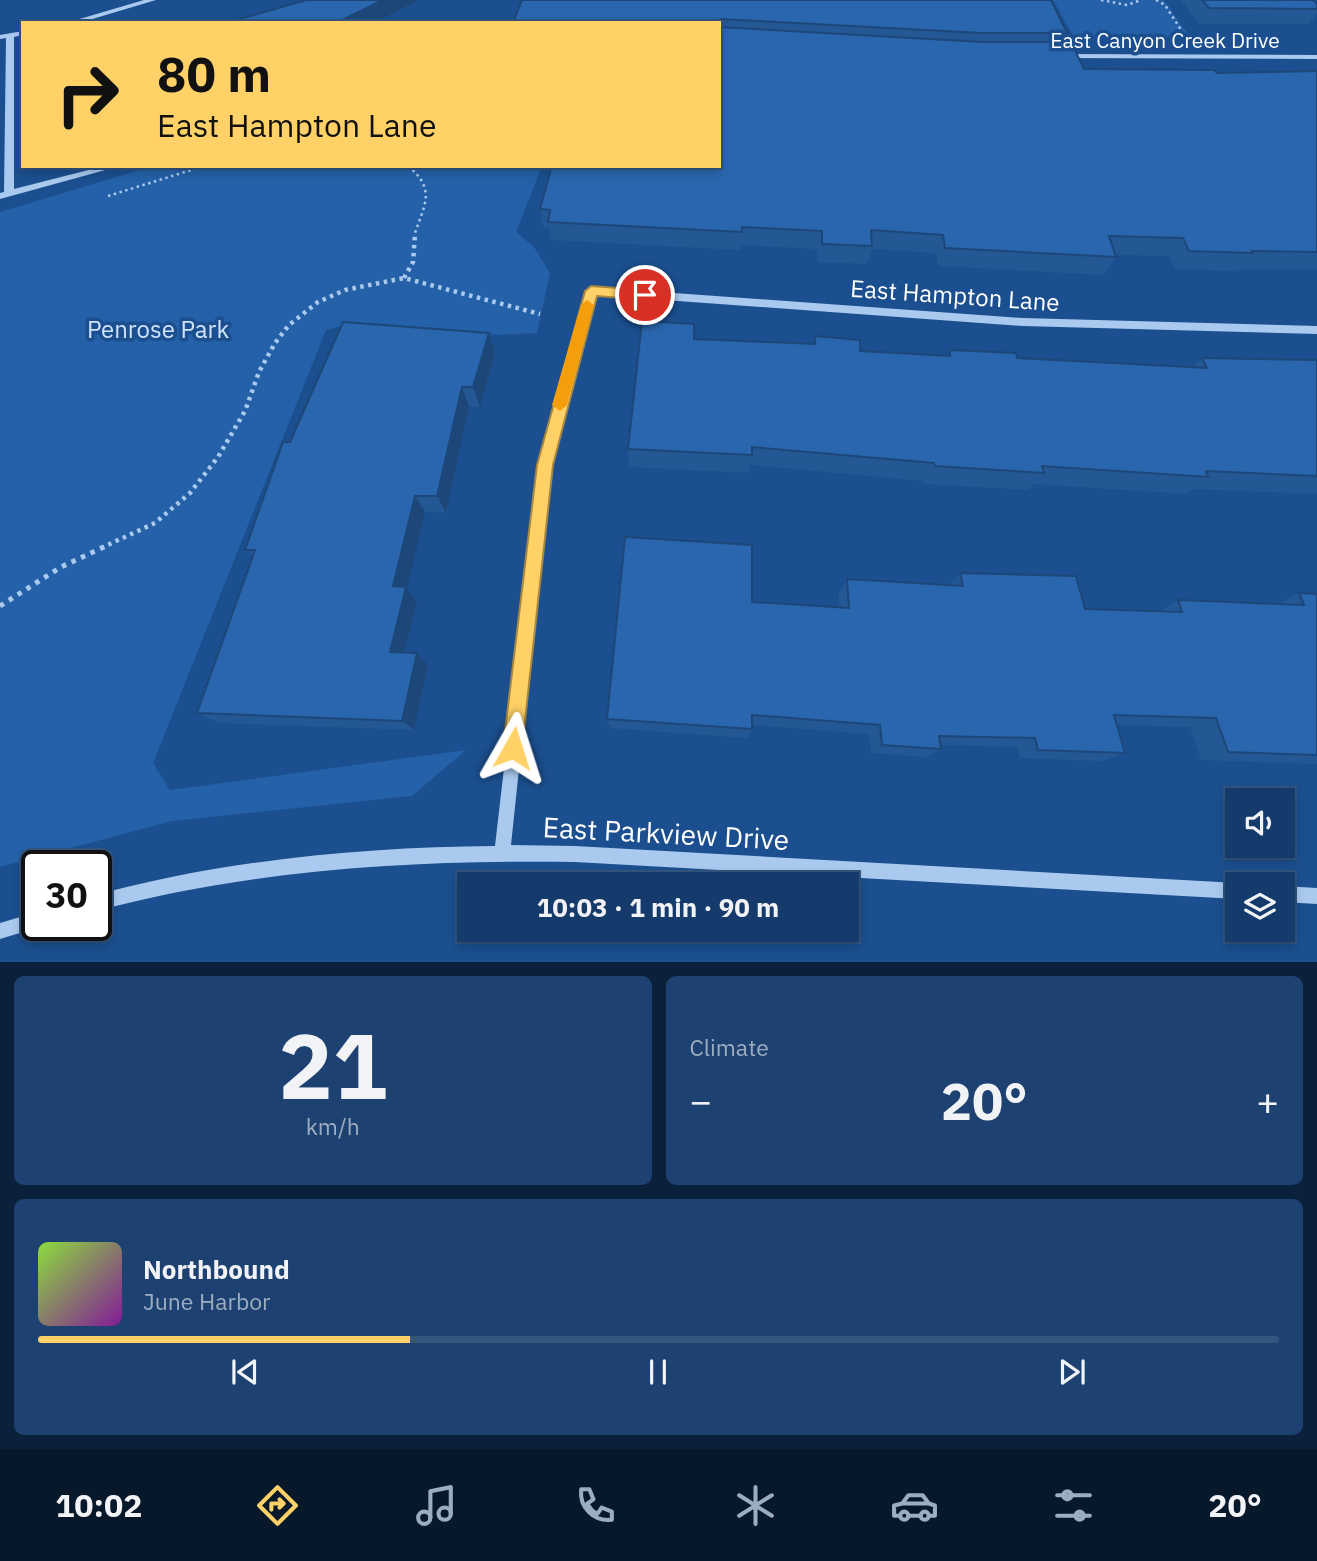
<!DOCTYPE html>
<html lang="en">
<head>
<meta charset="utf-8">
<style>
  :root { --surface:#143b6b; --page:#1d4271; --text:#f1f3f6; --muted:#9dadc1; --line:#33557e; --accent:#ffd166 }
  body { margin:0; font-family:"IBM Plex Sans",sans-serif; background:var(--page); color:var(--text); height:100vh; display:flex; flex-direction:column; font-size:26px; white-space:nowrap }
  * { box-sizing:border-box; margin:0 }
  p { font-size:23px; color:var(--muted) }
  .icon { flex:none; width:38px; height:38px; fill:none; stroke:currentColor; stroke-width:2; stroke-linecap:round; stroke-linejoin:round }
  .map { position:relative; height:962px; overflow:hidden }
  .side { display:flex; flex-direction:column; gap:14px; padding:14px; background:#0b203b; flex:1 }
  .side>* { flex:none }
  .top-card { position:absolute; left:21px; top:21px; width:700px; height:147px; border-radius:0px; box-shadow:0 4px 10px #0003,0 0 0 2px var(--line); background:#ffd166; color:#111; overflow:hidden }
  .controls { position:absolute; left:1225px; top:788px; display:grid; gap:14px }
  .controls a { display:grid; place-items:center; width:70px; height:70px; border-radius:0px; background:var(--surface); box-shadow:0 4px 10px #0003,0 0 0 2px var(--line); font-size:35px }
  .speed { position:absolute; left:21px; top:850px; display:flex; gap:14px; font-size:35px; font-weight:700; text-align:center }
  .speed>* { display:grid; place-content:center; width:91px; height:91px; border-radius:50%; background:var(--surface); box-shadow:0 4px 10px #0003,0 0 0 2px var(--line); line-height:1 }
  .speed .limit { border:4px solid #111; border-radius:10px; background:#fff; color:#111 }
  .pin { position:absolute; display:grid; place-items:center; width:60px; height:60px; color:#fff; margin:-30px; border:4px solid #fff; border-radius:50%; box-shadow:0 2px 7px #0007 }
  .me { position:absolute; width:77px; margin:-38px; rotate:6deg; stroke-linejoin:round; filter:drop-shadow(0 0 5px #0008) }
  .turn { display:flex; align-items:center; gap:24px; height:147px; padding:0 21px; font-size:32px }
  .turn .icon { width:91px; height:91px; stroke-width:2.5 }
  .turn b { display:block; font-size:49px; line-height:60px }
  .big { font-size:52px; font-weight:700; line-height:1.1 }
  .side .widget { flex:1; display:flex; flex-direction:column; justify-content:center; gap:10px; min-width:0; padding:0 24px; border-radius:10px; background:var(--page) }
  .side .dial { align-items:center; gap:0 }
  .dial b { font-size:91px; line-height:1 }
  .song { display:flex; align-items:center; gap:21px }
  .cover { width:84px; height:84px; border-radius:10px; background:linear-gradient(135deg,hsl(90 70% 55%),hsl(290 70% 35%)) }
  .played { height:7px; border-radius:4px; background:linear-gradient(90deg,var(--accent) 30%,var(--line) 30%) }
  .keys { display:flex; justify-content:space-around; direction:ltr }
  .heat { display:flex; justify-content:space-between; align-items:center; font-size:38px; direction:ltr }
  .side .tiles { flex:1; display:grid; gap:14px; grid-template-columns:1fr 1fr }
  .widget:last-child { grid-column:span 2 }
  .trip { position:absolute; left:457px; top:872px; width:402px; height:70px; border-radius:0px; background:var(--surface); box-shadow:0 4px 10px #0003,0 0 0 2px var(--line); font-weight:700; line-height:70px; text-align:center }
  .dock { display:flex; height:112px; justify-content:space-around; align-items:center; background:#08182b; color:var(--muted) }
  .dock .icon { width:49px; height:49px }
  .dock .active { color:var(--accent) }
  .dock b { font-size:32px; color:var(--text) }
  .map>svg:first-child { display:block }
  .green { fill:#2461a8 }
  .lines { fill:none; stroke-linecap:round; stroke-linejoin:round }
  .path-far2 { stroke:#a9c9ee; stroke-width:2.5; stroke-dasharray:2.5 3.5; stroke-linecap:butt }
  .path-far1 { stroke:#a9c9ee; stroke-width:4.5; stroke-dasharray:3.5 4.5; stroke-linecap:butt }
  .path { stroke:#a9c9ee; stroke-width:5; stroke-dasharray:4.5 6; stroke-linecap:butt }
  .minor { fill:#a9c9ee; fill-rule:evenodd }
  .wall { fill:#245895 }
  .shaded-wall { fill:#1d4779 }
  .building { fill:#2a66ad; stroke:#1d4779; stroke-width:2 }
  .route { fill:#ffd166; stroke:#a68842; stroke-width:2 }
  .slow { fill:#f59e0b }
  .labels { text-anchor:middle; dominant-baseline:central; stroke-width:7; stroke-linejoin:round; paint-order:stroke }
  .far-street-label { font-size:21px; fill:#fff; stroke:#1b4f8f }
  .street-label { font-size:24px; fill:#fff; stroke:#1b4f8f }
  .park-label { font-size:24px; fill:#cfe3fa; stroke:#1b4f8f }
  .near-street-label { font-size:28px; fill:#fff; stroke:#1b4f8f }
</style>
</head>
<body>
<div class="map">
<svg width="1317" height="963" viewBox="0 0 1317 963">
  <rect width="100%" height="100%" fill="#1b4f8f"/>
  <!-- green -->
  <path class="green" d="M1053 0H1164L1189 36 1074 37Z
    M153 166H542L516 232 534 247 550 273 537 333 499 335 346 325 326 330 153 763 170 790 466 750 412 796 172 821 0 867V212Z"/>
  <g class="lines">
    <!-- path-far2 -->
    <path class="path-far2" d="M1101 0 1127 5 1141 0
      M1156 0 1165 5 1183 33
      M408 166C437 190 424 205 414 236
      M108 196 204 166"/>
    <!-- path-far1 -->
    <path class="path-far1" d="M404 278 413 262 415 234
      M101 548 155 523 190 493 218 457 245 411 259 372 275 343 289 325 318 302 345 290 404 278 540 314"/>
    <!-- path -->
    <path class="path" d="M0 606 61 567 104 547"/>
    <!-- minor -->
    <path class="minor" d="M144 0H156L79 23H66Z
      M452 21H468L472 23H448Z
      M23 31V35L14 37V189L104 166H120L0 199V193L4 192 6 38 0 39V35Z
      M1059 54 1317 55V59L1062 58H1059Z
      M591 287 1023 318 1317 326V334L1023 326 595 295 551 465 511 845 575 846 1237 883 1239 884H1237V899L575 862C415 860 252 869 96 911V895C224 860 363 847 495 846L539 465 586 291Z
      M1283 886 1317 888V904L1283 902Z
      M37 912V926H43L0 939V923Z"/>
  </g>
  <!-- wall -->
  <path class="wall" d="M522 0 1067 33 1062 42 1084 69 1217 73 1317 71V270L1239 269 1237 271 1175 269 1169 256 1115 255 1116 257 1104 275 938 266 936 253 872 249 867 264 818 262 817 249 741 245 740 250 551 240 549 228 543 227 540 209 719 166Z
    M1181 0H1313L1317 4V14L1309 24H1199Z
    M815 336 860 351 947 356 950 350 1017 358 1193 367 1202 358 1317 360V494L1193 489 1186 494 1034 484 1029 490 924 484 923 481 750 465 749 473 629 467 628 449 694 339 813 344Z
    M495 353 480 407 469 406 446 513 425 512 407 589 417 601 405 653H417L428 665 414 730 219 723 197 713 253 557 245 550 290 442Z
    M960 573 1085 609 1160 611 1178 600 1279 604 1299 593 1317 594V764L1201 760 1190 727 1117 725 1125 753 1102 761 1020 758 1017 747 940 745 941 749 927 757 871 753 869 734 752 725V729L748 738 610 728 607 719 752 602 839 607V593L847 579 949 585Z"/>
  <!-- shaded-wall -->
  <path class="shaded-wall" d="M383 0H419L373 23H336Z
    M489 333 495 353 480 407 473 387Z
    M462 387 469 406 446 513 437 496Z
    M415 496 425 512 407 589 417 601 402 664 390 652 393 586Z
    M417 653 428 665 414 730 402 721Z"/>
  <!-- building -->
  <path class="building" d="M306 0H383L336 23H226Z
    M522 0H1051L1067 33H982L720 19 719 23H513Z
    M1202 0H1313L1317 4V9L1209 8Z
    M719 27 982 42H1071L1084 69 1214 70 1217 73 1317 71V252L1252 251 1253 253 1189 251 1183 238 1109 236 1116 257 945 248 943 235 871 230 872 246 822 244V231L742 227V232L548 222 550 210 540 209 552 166H719Z
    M642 321 694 324V339L815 344V336L860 340V351L950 356V350L1016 353 1017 358 1207 368 1202 358 1317 360V476L1206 471 1208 477 1042 466 1044 473 935 466 934 463 752 447V455L628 449Z
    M343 322 489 333 473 387H462L437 496H415L393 586 406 587 390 652 417 653 402 721 197 713 255 550H245L283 442H290Z
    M625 537 752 545V602L849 608 847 579 963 586 960 573 1076 576 1085 609 1182 612 1178 600 1304 605 1299 593 1317 594V755L1228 752 1216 718 1114 715 1125 753 1038 750 1035 738 939 736 941 749 882 745 880 725 752 715V729L607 719Z"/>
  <!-- route -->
  <path class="route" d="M591 286 645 290 652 295 645 300 597 296 553 465 522 748 520 755 513 758 506 755 503 748 537 465 585 291Z"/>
  <!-- slow -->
  <path class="slow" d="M587 300 594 305 567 405 560 411 552 405 581 305Z"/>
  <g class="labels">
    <!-- far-street labels -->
    <g class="far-street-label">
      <text x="1165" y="40">East Canyon Creek Drive</text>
    </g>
    <!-- street labels -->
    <g class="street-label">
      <text transform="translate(955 295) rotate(4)">East Hampton Lane</text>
    </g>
    <!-- park labels -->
    <g class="park-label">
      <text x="158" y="329">Penrose Park</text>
    </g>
    <!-- near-street labels -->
    <g class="near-street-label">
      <text transform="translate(666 833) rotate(3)">East Parkview Drive</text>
    </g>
  </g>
</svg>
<div class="controls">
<a><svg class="icon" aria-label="sound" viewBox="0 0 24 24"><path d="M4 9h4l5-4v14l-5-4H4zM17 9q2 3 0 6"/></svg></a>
<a><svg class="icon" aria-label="layers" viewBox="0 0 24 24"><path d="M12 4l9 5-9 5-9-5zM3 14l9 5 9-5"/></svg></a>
</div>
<div class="speed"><div class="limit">30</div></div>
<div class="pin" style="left:645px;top:295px;background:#d93025"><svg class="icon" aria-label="arrive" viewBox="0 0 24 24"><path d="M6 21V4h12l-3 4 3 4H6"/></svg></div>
<svg class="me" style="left:513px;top:748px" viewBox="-20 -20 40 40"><path d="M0-17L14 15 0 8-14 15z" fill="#ffd166" stroke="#fff" stroke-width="4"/></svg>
<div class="trip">10:03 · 1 min · 90 m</div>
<div class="top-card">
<div class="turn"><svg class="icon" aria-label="right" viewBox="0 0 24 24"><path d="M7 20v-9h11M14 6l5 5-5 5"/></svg><div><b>80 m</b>East Hampton Lane</div></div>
</div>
</div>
<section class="side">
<div class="tiles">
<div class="widget dial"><b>21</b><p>km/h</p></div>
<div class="widget"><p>Climate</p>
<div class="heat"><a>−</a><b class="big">20°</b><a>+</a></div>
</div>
<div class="widget">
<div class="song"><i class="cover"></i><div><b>Northbound</b><p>June Harbor</p></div></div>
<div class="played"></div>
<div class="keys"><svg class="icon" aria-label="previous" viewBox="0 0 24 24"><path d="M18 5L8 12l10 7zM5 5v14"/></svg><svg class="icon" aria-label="pause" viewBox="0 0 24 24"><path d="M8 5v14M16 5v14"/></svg><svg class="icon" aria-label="next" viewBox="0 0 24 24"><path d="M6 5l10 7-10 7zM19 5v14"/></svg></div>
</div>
</div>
</section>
<nav class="dock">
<b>10:02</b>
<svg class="icon active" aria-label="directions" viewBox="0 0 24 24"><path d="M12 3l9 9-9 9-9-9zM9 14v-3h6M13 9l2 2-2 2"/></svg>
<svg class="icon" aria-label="music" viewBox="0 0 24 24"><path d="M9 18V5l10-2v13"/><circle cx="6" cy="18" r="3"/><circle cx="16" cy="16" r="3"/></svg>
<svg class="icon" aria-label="phone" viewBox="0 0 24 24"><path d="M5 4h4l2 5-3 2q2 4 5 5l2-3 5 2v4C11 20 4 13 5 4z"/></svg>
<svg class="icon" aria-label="climate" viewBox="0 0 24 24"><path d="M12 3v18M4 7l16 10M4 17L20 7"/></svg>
<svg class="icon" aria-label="car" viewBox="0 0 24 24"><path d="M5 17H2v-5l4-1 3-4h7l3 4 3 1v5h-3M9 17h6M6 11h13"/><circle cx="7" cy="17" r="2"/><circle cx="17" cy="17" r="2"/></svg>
<svg class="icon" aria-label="filters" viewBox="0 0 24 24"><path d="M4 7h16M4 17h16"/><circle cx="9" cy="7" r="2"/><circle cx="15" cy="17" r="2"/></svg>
<b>20°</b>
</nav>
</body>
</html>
